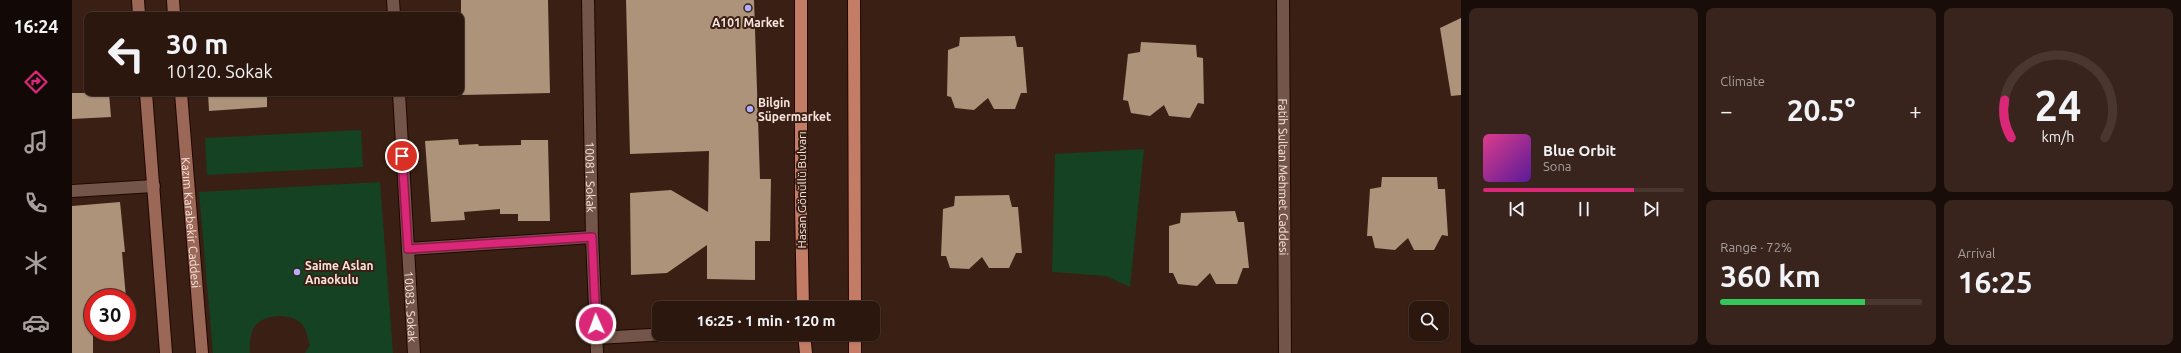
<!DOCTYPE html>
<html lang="en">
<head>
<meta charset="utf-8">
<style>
  :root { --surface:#2c170f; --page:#38241d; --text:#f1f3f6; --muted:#a69f9e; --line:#48362f; --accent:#db2777 }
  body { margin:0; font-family:Ubuntu,sans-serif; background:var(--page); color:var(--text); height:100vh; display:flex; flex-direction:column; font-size:15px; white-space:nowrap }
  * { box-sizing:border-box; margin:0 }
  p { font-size:13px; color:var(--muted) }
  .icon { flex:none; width:22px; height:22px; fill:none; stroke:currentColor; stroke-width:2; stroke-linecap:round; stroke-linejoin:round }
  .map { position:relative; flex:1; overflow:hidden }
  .sheet { display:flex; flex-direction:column; gap:8px; padding:8px; background:#180d08; width:720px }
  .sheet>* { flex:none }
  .hud { position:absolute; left:12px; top:12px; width:380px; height:84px; border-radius:8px; box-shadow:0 1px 3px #0004,0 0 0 1px var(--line); background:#2c170f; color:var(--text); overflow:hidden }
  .tools { position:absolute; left:1337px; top:301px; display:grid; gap:8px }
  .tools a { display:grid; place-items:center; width:40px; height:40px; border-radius:8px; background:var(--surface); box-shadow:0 1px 3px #0004,0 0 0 1px var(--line); font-size:20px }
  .speed { position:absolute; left:12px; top:289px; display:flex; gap:8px; font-size:20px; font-weight:700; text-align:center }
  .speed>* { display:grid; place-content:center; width:52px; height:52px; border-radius:50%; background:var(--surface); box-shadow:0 1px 3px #0004,0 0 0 1px var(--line); line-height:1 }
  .speed .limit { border:6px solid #d22; background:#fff; color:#111 }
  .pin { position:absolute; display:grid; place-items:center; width:34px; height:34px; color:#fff; margin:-17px; border:2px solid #fff; border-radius:50%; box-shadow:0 1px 4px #0007 }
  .me { position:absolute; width:44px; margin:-22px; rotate:358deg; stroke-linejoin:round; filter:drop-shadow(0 0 3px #0008) }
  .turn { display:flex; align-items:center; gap:14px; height:84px; padding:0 16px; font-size:18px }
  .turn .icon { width:52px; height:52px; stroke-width:2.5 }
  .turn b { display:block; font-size:28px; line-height:34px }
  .big { font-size:30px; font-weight:600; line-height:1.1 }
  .sheet .widget { flex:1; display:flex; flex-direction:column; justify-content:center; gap:6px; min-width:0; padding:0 14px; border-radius:8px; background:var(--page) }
  .sheet .dial { align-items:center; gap:0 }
  .dial svg { height:104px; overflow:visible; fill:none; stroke:var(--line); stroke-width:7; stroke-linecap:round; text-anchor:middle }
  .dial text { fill:var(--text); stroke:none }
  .song { display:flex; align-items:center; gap:12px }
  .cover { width:48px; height:48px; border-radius:6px; background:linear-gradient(135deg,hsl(330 70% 55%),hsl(270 70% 35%)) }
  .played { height:4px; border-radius:2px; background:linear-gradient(90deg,var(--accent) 75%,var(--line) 75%) }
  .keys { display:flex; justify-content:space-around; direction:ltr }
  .heat { display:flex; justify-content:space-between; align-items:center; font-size:22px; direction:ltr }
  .charge { height:6px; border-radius:3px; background:linear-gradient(90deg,#34c759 72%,var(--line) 0) }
  .sheet .tiles { flex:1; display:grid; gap:8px; grid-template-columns:repeat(3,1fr) }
  .widget:first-child { grid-row:span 2 }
  .trip { position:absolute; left:580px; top:301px; width:228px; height:40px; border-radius:8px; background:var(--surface); box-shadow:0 1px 3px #0004,0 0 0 1px var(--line); font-weight:600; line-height:40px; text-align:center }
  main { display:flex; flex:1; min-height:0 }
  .tab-bar { display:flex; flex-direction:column; width:72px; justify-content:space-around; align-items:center; background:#120906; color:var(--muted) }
  .tab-bar .icon { width:28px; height:28px }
  .tab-bar .selected { color:var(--accent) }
  .tab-bar b { font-size:18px; color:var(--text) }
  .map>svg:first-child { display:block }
  .green { fill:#154223 }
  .building { fill:#ac937a }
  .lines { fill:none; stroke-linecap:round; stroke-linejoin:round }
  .street-casing { stroke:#200701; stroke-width:14 }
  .secondary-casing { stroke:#200701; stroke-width:14 }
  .primary-casing { stroke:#200701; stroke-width:14 }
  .street { stroke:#745549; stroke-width:12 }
  .secondary { stroke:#9b6857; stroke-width:12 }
  .primary { stroke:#c37c66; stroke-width:12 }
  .route-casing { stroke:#8e194d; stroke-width:10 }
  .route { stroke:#db2777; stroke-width:7 }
  .poi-dot { fill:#acaffb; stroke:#3a1f14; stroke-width:1.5 }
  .labels { text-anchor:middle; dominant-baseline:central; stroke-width:4; stroke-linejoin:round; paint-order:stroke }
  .poi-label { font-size:12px; font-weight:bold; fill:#f8e5de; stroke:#3a1f14; text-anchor:start }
  .street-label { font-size:12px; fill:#f8e5de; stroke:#3a1f14 }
</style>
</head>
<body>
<main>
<nav class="tab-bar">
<b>16:24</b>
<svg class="icon selected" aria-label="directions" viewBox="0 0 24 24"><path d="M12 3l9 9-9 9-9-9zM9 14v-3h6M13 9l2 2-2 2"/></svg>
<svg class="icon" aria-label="music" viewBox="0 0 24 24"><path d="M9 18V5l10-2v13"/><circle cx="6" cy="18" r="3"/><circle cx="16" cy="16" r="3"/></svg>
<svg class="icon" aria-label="phone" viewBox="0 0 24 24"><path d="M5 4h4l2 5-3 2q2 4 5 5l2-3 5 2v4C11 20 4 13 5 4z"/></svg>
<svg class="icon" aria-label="climate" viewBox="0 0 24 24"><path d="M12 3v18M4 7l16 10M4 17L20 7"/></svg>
<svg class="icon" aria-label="car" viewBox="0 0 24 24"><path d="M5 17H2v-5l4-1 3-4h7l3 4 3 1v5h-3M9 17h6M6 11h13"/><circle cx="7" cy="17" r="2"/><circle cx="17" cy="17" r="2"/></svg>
</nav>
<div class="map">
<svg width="1389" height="353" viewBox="0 0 1389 353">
  <rect width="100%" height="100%" fill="#3a1f14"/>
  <!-- green -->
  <path class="green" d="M289 130 291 167 135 175 133 138Z
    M1072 149 1058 287 1034 276 980 272 983 154Z
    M308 182 321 353H233L238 345C236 340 235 332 232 327 223 312 190 312 181 329 178 337 177 345 178 353H141L127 192Z"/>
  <!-- building -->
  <path class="building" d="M389 0H476L478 93 389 95Z
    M554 0H682L688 179H699L698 241H683V280L635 279V245L595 273 559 275 558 193 599 190 636 212 637 151 558 154Z
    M1389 18V95L1379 96 1368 28Z
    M943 36 945 47H951L955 93H949L943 109H922L916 98 902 110 883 108 879 97 875 96 876 50 887 46 888 37Z
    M1069 42 1124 45 1125 57 1131 58 1132 104 1126 103 1118 118 1097 116 1092 105 1078 116 1059 113 1056 101 1051 100 1056 54 1068 52Z
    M0 93H37L39 117 0 119Z
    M136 93H195V107L137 111Z
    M386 139 387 145 406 144 407 146 449 145V140H476L478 221H446V214H428V209L392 212 393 220 359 222 353 141Z
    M1310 177H1365L1366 189H1373L1376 236 1370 235 1362 250H1342L1336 238 1323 250 1303 248 1300 236H1295L1298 189 1309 187Z
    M937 195 940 207H946L950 253H944L937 268H917L910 257 897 269 878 268 874 256H869L871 209 882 206 883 196Z
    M48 202 53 252H50L54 298H21V353H0V206Z
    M1163 211 1166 222H1172L1177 268H1171L1165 284H1144L1138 273 1125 286 1106 284 1101 273H1097V226L1108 223 1109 213Z"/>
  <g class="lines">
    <defs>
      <g id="street">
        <path d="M321 0 322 15"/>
        <path id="s1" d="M516 0 520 237 525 353"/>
        <path id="s2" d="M1211 0 1213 353"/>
        <path id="s3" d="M327 93 342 353"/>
        <path d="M0 191 82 186"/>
        <path d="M336 249 520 237"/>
        <path d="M524 338 597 334"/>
      </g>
      <g id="secondary">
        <path d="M66 0 67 15"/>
        <path d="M101 0 102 15"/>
        <path d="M74 93 94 353"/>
        <path id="s4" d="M109 93 130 353"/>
      </g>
      <path id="primary" d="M729 0V205L731 308
        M782 0 783 308
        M732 334 734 353
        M783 334V353"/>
    </defs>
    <!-- street casing -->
    <use href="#street" class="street-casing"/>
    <!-- secondary casing -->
    <use href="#secondary" class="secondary-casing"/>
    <!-- primary casing -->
    <use href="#primary" class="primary-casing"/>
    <!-- street -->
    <use href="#street" class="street"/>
    <!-- secondary -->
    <use href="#secondary" class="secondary"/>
    <!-- primary -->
    <use href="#primary" class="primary"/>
  </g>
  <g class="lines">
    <defs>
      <path id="route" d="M330 156 336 249 520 237 524 324"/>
    </defs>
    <!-- route casing -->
    <use href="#route" class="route-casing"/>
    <!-- route -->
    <use href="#route" class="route"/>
  </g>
  <!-- markers -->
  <g class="poi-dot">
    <circle cx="676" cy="8" r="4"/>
    <circle cx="678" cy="109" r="4"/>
    <circle cx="225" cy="272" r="4"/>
  </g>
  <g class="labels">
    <!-- poi labels -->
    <g class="poi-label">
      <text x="676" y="22" text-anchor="middle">A101 Market</text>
      <text x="686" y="102">Bilgin<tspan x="686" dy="14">Süpermarket</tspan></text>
      <text x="233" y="265">Saime Aslan<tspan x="233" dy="14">Anaokulu</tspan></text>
    </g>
    <!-- street labels -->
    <g class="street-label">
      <text stroke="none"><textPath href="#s1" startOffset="177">10081. Sokak</textPath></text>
      <text stroke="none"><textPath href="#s2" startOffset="177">Fatih Sultan Mehmet Caddesi</textPath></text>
      <text transform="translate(729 190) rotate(-90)">Hasan Gönüllü Bulvarı</text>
      <text stroke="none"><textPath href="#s4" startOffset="130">Kazım Karabekir Caddesi</textPath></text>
      <text stroke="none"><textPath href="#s3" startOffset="214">10083. Sokak</textPath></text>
    </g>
  </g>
</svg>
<div class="tools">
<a><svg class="icon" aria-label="search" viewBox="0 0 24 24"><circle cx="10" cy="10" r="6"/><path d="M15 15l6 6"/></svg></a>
</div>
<div class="speed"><div class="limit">30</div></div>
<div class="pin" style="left:330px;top:156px;background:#d93025"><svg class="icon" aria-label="arrive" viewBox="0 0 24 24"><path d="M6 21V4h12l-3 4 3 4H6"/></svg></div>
<svg class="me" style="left:524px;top:324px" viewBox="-20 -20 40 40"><circle r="17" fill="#db2777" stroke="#fff" stroke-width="3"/><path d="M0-11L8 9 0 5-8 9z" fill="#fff"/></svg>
<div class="trip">16:25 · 1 min · 120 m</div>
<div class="hud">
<div class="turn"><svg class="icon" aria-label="left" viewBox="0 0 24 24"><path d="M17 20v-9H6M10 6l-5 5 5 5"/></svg><div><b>30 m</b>10120. Sokak</div></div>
</div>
</div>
<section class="sheet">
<div class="tiles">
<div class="widget">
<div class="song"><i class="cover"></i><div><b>Blue Orbit</b><p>Sona</p></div></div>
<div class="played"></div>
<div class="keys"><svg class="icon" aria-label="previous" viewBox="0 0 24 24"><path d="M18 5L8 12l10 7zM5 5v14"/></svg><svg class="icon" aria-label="pause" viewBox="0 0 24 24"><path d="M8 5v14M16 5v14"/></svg><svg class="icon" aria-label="next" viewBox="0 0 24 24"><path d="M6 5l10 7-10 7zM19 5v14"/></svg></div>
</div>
<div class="widget"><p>Climate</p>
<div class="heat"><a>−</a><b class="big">20.5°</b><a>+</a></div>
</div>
<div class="widget dial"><svg viewBox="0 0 100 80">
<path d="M14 69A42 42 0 1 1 86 69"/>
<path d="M14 69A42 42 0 0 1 9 40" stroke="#db2777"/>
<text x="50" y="56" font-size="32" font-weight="700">24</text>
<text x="50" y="72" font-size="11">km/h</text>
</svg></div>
<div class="widget"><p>Range · 72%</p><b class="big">360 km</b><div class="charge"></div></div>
<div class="widget"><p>Arrival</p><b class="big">16:25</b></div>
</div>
</section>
</main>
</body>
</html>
